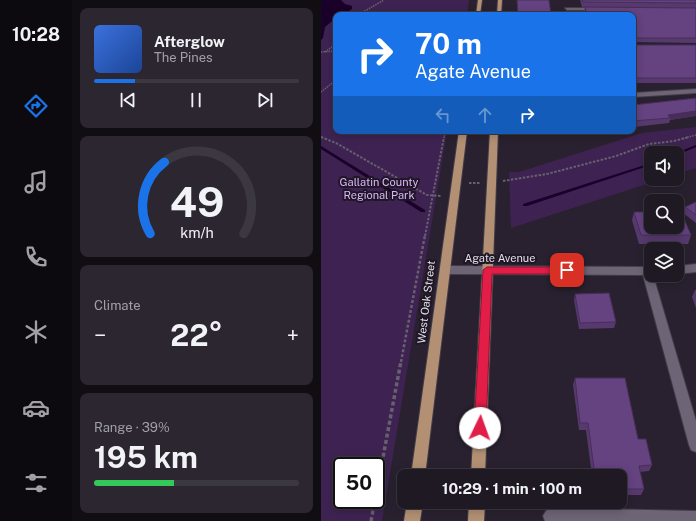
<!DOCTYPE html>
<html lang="en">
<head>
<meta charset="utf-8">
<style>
  :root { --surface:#1f1923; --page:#2c2630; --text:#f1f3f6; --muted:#a1a0a6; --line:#3c3841; --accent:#1a73e8 }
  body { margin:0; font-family:"Public Sans",sans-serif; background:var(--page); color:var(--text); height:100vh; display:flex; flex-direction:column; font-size:15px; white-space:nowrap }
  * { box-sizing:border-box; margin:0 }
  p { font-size:13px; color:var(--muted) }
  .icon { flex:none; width:22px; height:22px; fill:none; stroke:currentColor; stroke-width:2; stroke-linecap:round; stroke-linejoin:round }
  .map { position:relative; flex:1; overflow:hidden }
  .sheet { display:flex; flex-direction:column; gap:8px; padding:8px; background:#110e13; width:249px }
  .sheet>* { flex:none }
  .guide { position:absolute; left:12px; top:12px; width:303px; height:122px; border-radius:8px; box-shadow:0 2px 10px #0003,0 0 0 1px var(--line); background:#1a73e8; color:#fff; overflow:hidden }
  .tools { position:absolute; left:323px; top:146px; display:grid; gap:8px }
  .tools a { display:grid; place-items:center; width:40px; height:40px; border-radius:8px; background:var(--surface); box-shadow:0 2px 10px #0003,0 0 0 1px var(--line); font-size:20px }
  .speed { position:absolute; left:12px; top:457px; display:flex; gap:8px; font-size:20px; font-weight:700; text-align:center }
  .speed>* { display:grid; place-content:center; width:52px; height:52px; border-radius:50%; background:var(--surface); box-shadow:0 2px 10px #0003,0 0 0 1px var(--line); line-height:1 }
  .speed .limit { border:2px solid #111; border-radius:6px; background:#fff; color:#111 }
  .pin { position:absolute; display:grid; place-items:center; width:34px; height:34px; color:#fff; margin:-17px; border-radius:8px; box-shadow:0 2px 6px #0006 }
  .me { position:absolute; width:44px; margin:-22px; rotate:3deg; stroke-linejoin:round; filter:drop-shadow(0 0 3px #0008) }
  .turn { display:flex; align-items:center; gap:14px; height:84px; padding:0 16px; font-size:18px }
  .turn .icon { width:52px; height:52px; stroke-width:2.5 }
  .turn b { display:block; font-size:28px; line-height:34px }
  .lanes { display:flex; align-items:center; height:38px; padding:0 16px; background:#0003; justify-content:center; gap:20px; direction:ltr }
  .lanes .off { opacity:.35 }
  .big { font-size:30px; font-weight:700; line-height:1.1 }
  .sheet .tile { flex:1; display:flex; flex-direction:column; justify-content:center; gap:6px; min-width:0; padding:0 14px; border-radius:8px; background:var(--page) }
  .sheet .dial { align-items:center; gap:0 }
  .dial svg { height:104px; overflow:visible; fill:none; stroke:var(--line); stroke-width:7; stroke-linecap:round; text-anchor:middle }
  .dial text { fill:var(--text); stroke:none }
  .song { display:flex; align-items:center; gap:12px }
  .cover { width:48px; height:48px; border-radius:6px; background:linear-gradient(135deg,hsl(220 70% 55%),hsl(220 70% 35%)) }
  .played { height:4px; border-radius:2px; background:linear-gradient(90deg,var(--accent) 20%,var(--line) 20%) }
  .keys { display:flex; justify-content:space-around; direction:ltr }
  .heat { display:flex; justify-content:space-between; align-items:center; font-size:22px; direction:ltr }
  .charge { height:6px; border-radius:3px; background:linear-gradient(90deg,#34c759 39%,var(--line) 0) }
  .trip { position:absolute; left:76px; top:469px; width:230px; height:40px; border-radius:8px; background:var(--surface); box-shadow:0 2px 10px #0003,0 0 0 1px var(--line); font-weight:700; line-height:40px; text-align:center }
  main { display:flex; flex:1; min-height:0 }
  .tabs { display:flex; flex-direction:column; width:72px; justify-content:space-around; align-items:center; background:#0c0a0e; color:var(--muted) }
  .tabs .icon { width:28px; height:28px }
  .tabs .current { color:var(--accent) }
  .tabs b { font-size:18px; color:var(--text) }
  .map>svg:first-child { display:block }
  .green { fill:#3e2352; fill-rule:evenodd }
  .water { fill:#1a012a }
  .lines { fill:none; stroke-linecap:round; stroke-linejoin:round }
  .stream { fill:#1a012a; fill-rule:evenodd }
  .minor-casing { stroke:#433d49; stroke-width:2 }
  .major-casing { stroke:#433d49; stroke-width:2 }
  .path-far3 { stroke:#67606d; stroke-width:1.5; stroke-dasharray:1.5 1; stroke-linecap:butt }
  .path-far2 { stroke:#67606d; stroke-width:2; stroke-dasharray:2.5 1.5; stroke-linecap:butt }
  .path-far1 { stroke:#67606d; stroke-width:2.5; stroke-dasharray:3 2; stroke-linecap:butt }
  .path { stroke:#67606d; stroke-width:3.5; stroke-dasharray:4 2.5; stroke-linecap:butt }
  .minor { fill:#6d6476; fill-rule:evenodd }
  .major { fill:#b39073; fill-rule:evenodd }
  .wall { fill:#57396e }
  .shaded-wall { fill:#472e5a }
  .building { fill:#654280; stroke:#472e5a }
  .route { fill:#e11d48; stroke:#92132f }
  .labels { text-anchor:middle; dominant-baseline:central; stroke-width:4; stroke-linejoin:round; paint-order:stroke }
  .park-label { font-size:11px; fill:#deb6ff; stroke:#1f1725 }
  .street-label { font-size:11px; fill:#e2dde7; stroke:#1f1725 }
</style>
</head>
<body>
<main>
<nav class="tabs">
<b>10:28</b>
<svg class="icon current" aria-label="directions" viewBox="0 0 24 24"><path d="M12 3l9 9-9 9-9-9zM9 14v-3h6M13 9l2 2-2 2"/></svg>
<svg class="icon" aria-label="music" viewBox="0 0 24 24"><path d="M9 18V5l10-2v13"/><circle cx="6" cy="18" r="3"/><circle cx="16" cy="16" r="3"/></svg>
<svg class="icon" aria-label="phone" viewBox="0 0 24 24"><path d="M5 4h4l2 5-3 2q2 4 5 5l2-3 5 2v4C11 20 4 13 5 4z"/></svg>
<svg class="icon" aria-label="climate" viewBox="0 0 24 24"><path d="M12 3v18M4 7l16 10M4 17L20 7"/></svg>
<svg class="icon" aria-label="car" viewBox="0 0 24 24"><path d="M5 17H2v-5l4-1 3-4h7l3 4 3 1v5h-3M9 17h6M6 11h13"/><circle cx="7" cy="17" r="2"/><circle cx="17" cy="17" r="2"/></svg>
<svg class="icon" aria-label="filters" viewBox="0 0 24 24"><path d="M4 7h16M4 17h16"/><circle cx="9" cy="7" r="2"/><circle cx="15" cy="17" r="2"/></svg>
</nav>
<section class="sheet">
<div class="tile">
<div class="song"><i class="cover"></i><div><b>Afterglow</b><p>The Pines</p></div></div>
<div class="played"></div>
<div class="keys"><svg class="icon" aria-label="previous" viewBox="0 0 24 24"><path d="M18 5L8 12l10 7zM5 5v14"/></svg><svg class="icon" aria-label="pause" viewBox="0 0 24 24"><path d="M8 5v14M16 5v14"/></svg><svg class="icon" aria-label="next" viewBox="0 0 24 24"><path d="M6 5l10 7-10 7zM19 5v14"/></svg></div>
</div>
<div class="tile dial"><svg viewBox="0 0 100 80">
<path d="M14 69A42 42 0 1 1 86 69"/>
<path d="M14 69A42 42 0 0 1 25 14" stroke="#1a73e8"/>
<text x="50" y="56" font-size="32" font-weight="700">49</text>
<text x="50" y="72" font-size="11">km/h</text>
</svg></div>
<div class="tile"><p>Climate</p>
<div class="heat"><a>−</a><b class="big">22°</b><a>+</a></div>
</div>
<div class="tile"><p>Range · 39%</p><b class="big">195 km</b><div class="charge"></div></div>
</section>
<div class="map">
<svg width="375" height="521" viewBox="0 0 375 521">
  <rect width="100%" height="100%" fill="#29212f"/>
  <!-- green -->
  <path class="green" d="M0 0H148L146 15H15V131H126L61 521H0ZM21 466H55V500H21Z
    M375 127V168L356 174V153H330V179H341L190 228 188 172H198L321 133Z"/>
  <!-- water -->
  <path class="water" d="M0 0H20L24 4 31 6V9L22 15H15V18L4 27 2 38 0 40Z"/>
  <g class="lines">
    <!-- stream -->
    <path class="stream" d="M375 145V147L356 155V153H355Z
      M0 146 104 210V212H100L0 149Z
      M330 163V165L206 206H202V204Z"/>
    <defs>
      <path id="minor" d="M244 8H276L278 9 276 10H246Z
        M375 89V93L312 97V93Z
        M375 264V272L356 274V266Z
        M124 266 330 267V275H332L375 421V452L370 450 368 445 322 275 124 274 120 273 119 270 120 267Z
        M230 508 375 511V521H224L222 516 225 511Z"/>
      <path id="major" d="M157 0H161L159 15H155Z
        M177 0H181L180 15H176Z
        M138 131H146L104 476H90Z
        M169 131H177L164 476H150Z
        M86 502H102L99 521H83Z
        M148 502H164L163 521H147Z"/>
    </defs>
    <!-- minor casing -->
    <use href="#minor" class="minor-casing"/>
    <!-- major casing -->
    <use href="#major" class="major-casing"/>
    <!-- path-far3 -->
    <path class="path-far3" d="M37 15 63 0
      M0 52 15 51
      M4 52 15 44
      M0 92 15 80
      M0 137 2 138
      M123 138 124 131
      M364 138 375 135"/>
    <!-- path-far2 -->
    <path class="path-far2" d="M0 137 15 143 106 195 121 196
      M182 181 226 174 295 156 328 144 353 141 368 137
      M148 183H159
      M104 236 123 137"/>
    <!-- path-far1 -->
    <path class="path-far1" d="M80 362 104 235"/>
    <!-- path -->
    <path class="path" d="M55 495 80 361
      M50 521 54 500"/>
    <!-- minor -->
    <use href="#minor" class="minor"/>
    <!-- major -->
    <use href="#major" class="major"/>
  </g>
  <!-- wall -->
  <path class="wall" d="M259 0H375V8L261 7Z
    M264 7 375 8V43L312 42V15H264L263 12Z
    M312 44 313 45H375V83H315L314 85H312Z
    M312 105 375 116 349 120 348 123 312 127Z
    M375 202V223L362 213 364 207Z
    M313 212 370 235 367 244H318L311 220Z
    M374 290H375V308L371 297Z
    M254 294 295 322 293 328 258 329 253 300Z
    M254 378 317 439 331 465 328 471 319 472 323 489 320 495H299V476H271L265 430H258L252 385Z"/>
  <!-- shaded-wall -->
  <path class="shaded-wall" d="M375 111V116L349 120V118L347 115Z"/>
  <!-- building -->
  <path class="building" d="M196 0H228L230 15H197Z
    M261 0H375V3L262 2Z
    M264 7 375 8V38H313L312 41V15H266Z
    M312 44 313 45H375V78H314L315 80H312Z
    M375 98V111L347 115 349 118 312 121V105Z
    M375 202V215L364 207Z
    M358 207 370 235H320L313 212H330V227H356V208Z
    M288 293 295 322 259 323 254 294Z
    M254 378H304L317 439H325L331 465 318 466 323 489H299V476H274L267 423H259Z"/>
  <!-- route -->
  <path class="route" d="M166 267H246L251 270 246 274H171L165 428 163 433 159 434 155 433 153 428 162 270Z"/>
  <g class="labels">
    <!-- park labels -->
    <g class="park-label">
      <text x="58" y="182">Gallatin County<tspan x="58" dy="13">Regional Park</tspan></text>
    </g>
    <!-- street labels -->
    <g class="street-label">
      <text x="179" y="258">Agate Avenue</text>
      <text transform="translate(105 302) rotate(-83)">West Oak Street</text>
    </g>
  </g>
</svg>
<div class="tools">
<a><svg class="icon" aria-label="sound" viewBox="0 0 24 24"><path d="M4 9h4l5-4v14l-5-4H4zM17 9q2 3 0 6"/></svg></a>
<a><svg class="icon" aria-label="search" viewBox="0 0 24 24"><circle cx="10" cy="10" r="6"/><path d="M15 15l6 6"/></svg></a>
<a><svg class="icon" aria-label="layers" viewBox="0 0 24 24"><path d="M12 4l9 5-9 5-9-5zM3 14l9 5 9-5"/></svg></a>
</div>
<div class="speed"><div class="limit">50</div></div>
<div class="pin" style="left:246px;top:270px;background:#d93025"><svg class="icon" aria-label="arrive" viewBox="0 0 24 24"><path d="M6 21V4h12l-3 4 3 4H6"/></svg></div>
<svg class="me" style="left:159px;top:428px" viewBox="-20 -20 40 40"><circle r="19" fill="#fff"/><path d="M0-13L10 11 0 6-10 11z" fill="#e11d48"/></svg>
<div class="trip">10:29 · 1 min · 100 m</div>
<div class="guide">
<div class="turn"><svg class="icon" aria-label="right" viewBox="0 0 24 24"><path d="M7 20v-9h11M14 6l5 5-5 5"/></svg><div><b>70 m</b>Agate Avenue</div></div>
<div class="lanes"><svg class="icon off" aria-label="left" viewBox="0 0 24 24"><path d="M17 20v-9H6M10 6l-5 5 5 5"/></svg><svg class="icon off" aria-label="ahead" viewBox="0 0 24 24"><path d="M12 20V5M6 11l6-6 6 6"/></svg><svg class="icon" aria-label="right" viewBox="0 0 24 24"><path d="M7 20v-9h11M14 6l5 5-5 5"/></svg></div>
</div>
</div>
</main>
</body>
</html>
